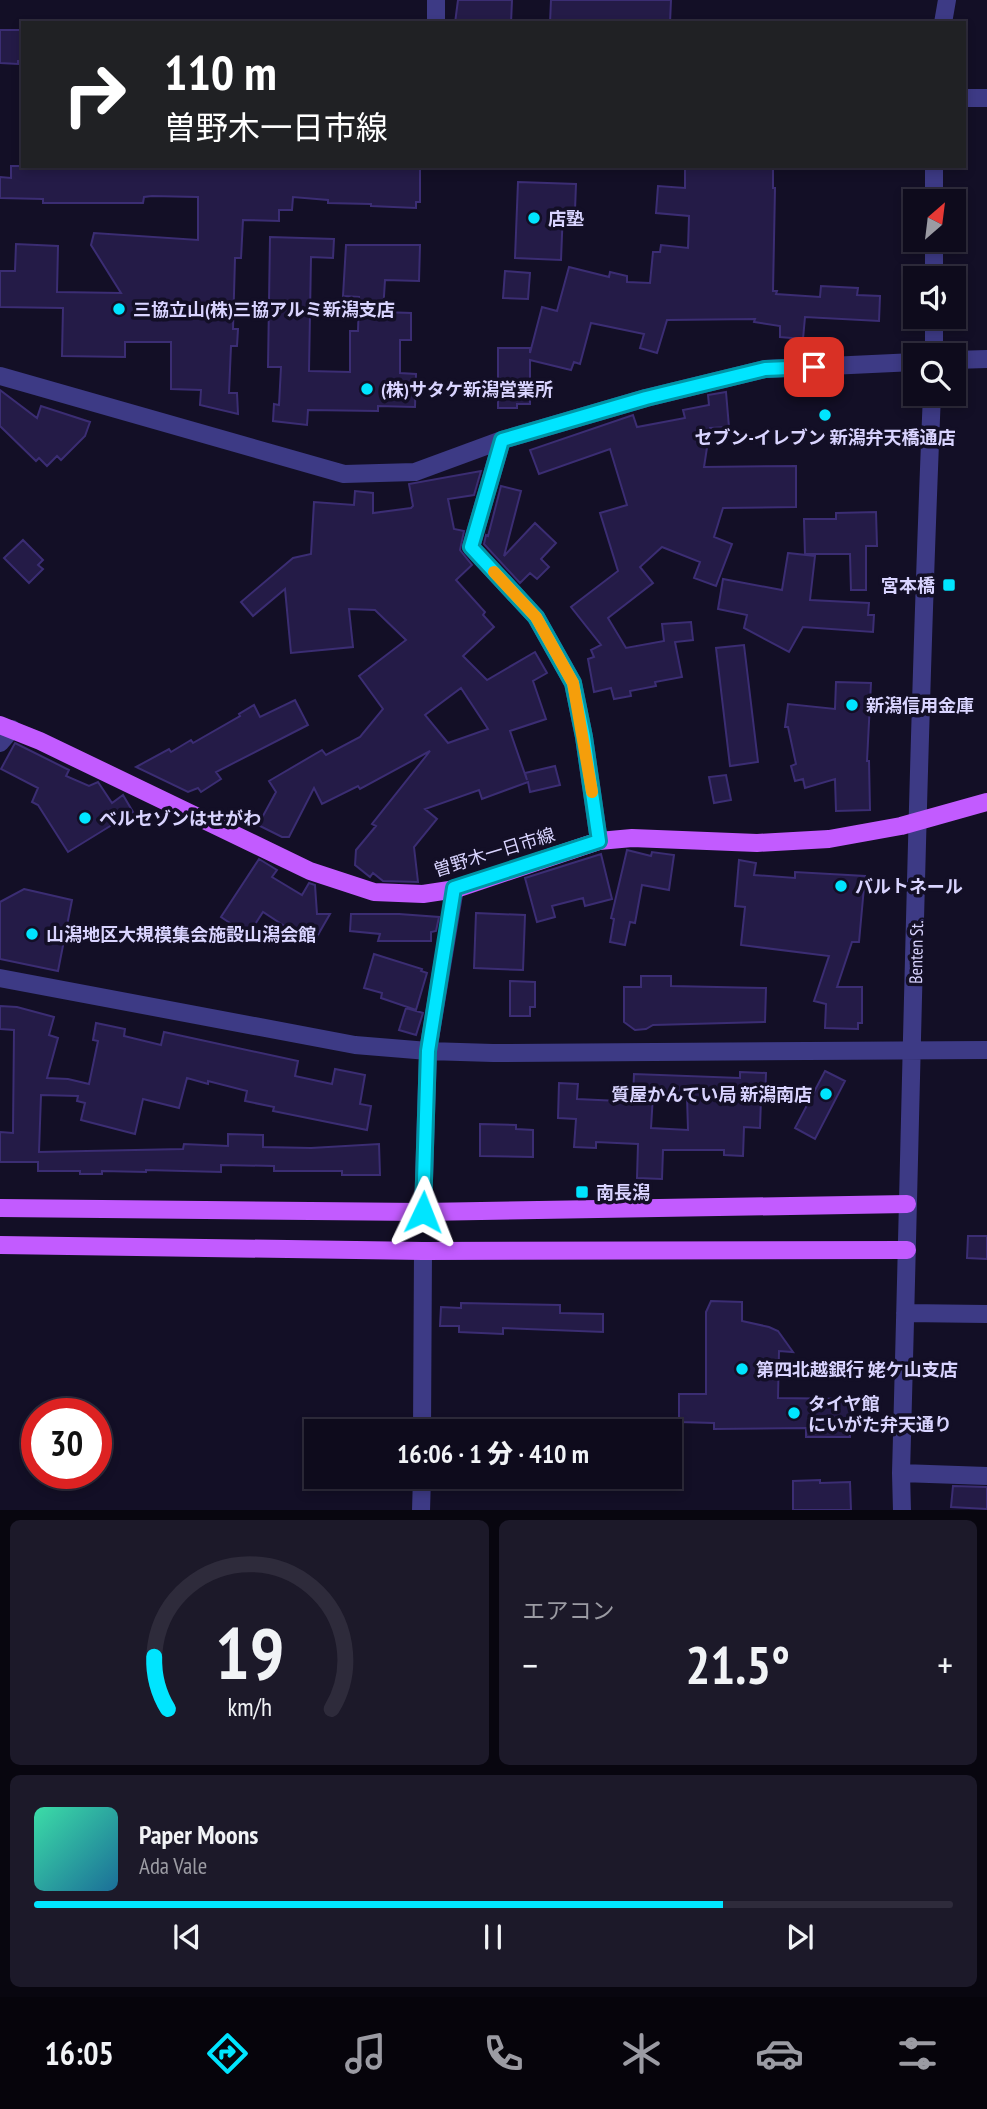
<!DOCTYPE html>
<html lang="ja">
<head>
<meta charset="utf-8">
<style>
  :root { --surface:#0e0b1c; --page:#1c1929; --text:#f1f3f6; --muted:#9b9ba3; --line:#2e2b3b; --accent:#00e5ff }
  body { margin:0; font-family:"PT Sans Narrow","Noto Sans JP",sans-serif; background:var(--page); color:var(--text); height:100vh; display:flex; flex-direction:column; font-size:26px; white-space:nowrap }
  * { box-sizing:border-box; margin:0 }
  p { font-size:23px; color:var(--muted) }
  .icon { flex:none; width:38px; height:38px; fill:none; stroke:currentColor; stroke-width:2; stroke-linecap:round; stroke-linejoin:round }
  .map { position:relative; height:1510px; overflow:hidden }
  .details { display:flex; flex-direction:column; gap:10px; padding:10px; background:#08060f; flex:1 }
  .details>* { flex:none }
  .banner { position:absolute; left:21px; top:21px; width:945px; height:147px; border-radius:0px; box-shadow:0 4px 10px #0003,0 0 0 2px var(--line); background:#202124; color:#fff; overflow:hidden }
  .needle { width:46px; rotate:28deg }
  .buttons { position:absolute; left:903px; top:189px; display:grid; gap:14px }
  .buttons a { display:grid; place-items:center; width:63px; height:63px; border-radius:0px; background:var(--surface); box-shadow:0 4px 10px #0003,0 0 0 2px var(--line); font-size:35px }
  .speed { position:absolute; left:21px; top:1398px; display:flex; gap:14px; font-size:35px; font-weight:700; text-align:center }
  .speed>* { display:grid; place-content:center; width:91px; height:91px; border-radius:50%; background:var(--surface); box-shadow:0 4px 10px #0003,0 0 0 2px var(--line); line-height:1 }
  .speed .limit { border:10px solid #d22; background:#fff; color:#111 }
  .pin { position:absolute; display:grid; place-items:center; width:60px; height:60px; color:#fff; margin:-30px; border-radius:14px; box-shadow:0 4px 10px #0006 }
  .me { position:absolute; width:77px; margin:-38px; rotate:2deg; stroke-linejoin:round; filter:drop-shadow(0 0 5px #0008) }
  .turn { display:flex; align-items:center; gap:24px; height:147px; padding:0 28px; font-size:32px }
  .turn .icon { width:91px; height:91px; stroke-width:2.5 }
  .turn b { display:block; font-size:49px; line-height:60px }
  .big { font-size:52px; font-weight:800; line-height:1.1 }
  .details .widget { flex:1; display:flex; flex-direction:column; justify-content:center; gap:10px; min-width:0; padding:0 24px; border-radius:10px; background:var(--page) }
  .details .dial { align-items:center; gap:0 }
  .dial svg { height:182px; overflow:visible; fill:none; stroke:var(--line); stroke-width:7; stroke-linecap:round; text-anchor:middle }
  .dial text { fill:var(--text); stroke:none }
  .song { display:flex; align-items:center; gap:21px }
  .cover { width:84px; height:84px; border-radius:10px; background:linear-gradient(135deg,hsl(160 70% 55%),hsl(200 70% 35%)) }
  .played { height:7px; border-radius:4px; background:linear-gradient(90deg,var(--accent) 75%,var(--line) 75%) }
  .keys { display:flex; justify-content:space-around; direction:ltr }
  .heat { display:flex; justify-content:space-between; align-items:center; font-size:38px; direction:ltr }
  .details .tiles { flex:1; display:grid; gap:10px; grid-template-columns:1fr 1fr }
  .widget:last-child { grid-column:span 2 }
  .trip { position:absolute; left:304px; top:1419px; width:378px; height:70px; border-radius:0px; background:var(--surface); box-shadow:0 4px 10px #0003,0 0 0 2px var(--line); font-weight:800; line-height:70px; text-align:center }
  .dock { display:flex; height:112px; justify-content:space-around; align-items:center; background:#06040b; color:var(--muted) }
  .dock .icon { width:49px; height:49px }
  .dock .selected { color:var(--accent) }
  .dock b { font-size:32px; color:var(--text) }
  .map>svg:first-child { display:block }
  .building { fill:#241b47; stroke:#3b2d73; stroke-width:2; fill-rule:evenodd }
  .lines { fill:none; stroke-linecap:round; stroke-linejoin:round }
  .minor { stroke:#3d3a85; stroke-width:18 }
  .major { stroke:#c25bff; stroke-width:18 }
  .route-casing { stroke:#0095a6; stroke-width:18 }
  .route { stroke:#00e5ff; stroke-width:12 }
  .slow { stroke:#f59e0b; stroke-width:12 }
  .poi-dot { fill:#00e5ff; stroke:#130f26; stroke-width:2.5 }
  .labels { text-anchor:middle; dominant-baseline:central; stroke-width:7; stroke-linejoin:round; paint-order:stroke }
  .poi-label { font-size:18px; font-weight:bold; fill:#d9d4ff; stroke:#130f26; text-anchor:start }
  .street-label { font-size:18px; fill:#d9d4ff; stroke:#130f26 }
</style>
</head>
<body>
<div class="map">
<svg width="987" height="1511" viewBox="0 0 987 1511">
  <rect width="100%" height="100%" fill="#130f26"/>
  <!-- building -->
  <path class="building" d="M458 0H512L511 23H455Z
    M551 0H671L670 23H550Z
    M0 30H23V61H18V64L0 63Z
    M11 166H420V202H416V208L371 206V204L328 203V200L293 197 292 210H279V221L243 220 241 258H235L233 329H238L237 346H231L229 393H237L238 414 200 405 201 390 171 389V342H125V357L62 356 63 308 0 307V271H15L16 244 58 246 57 292 121 293 91 245 94 233 198 240V197L152 196 144 197 143 203H43V199L0 198V177L11 178Z
    M685 166H773V188H775L773 291H777L776 294 820 297 821 286 858 288 857 295 880 296 879 321 805 317 803 339 780 337V326L754 322 755 319 667 320 657 353 640 348 644 334 591 323 580 364 574 362 571 370 530 360V404H517V408H498V348H530V353L542 307 557 311 569 267 609 277 610 272 627 276V282L650 283 653 252H660L661 245 688 248 689 216 656 213 658 186 685 188Z
    M518 182 576 184 575 210H563L561 260 515 258Z
    M270 237 334 239 333 258 311 257 309 371 350 372V331H358L359 297 343 296 346 245H420L419 281 385 280 383 312 411 313V340H400V373L416 374 415 407 378 406V411L308 410 307 425 273 421 274 404 279 405 281 367H268Z
    M505 271 530 273 528 299 503 298Z
    M0 390 37 418 41 406 90 422 85 436 61 460 57 456 47 466 39 458 36 461 0 426Z
    M726 392 729 427 710 428 704 467 796 466V507L723 508 714 537 732 544 716 586 694 578 700 562 662 547 640 567 653 583 608 618 626 648 664 641 662 624 691 622 693 640 675 642 682 677 655 682 656 686 630 691 631 696 614 699 611 688 594 692 588 659 594 657 591 650 601 645 571 607 618 571 600 513 627 505 610 449 539 474 530 450 633 415 637 427 685 418 683 410 709 405 708 395Z
    M481 471 474 495 448 499 454 529 464 531 460 550 472 565 456 580 485 612 483 615 494 627 463 656 487 680 535 652 547 673 533 681 546 719 510 731 527 780 525 773 555 766 560 785 530 792 528 782 482 799 479 790 425 809 437 819 414 847 418 882 383 881 373 873 370 877 355 865 356 850 376 826 372 824 430 751 360 789 358 786 322 804 314 788 289 837H282L258 825 276 792 269 781 322 750 326 755 360 737 383 709 359 676 406 640 375 610 349 609 353 647 291 653 285 589 253 616 241 602 293 558 311 554 314 502 354 505 355 491 373 493V513L411 508 413 506 409 484ZM461 688 488 729 448 743 425 715Z
    M501 486 521 491 504 556 535 523 556 543 541 559 549 567 537 579 530 573 520 583 484 544 486 535 488 536Z
    M876 512 877 546H866V590H851L850 554H805L804 519H836V513Z
    M23 540 43 560 38 565 43 569 29 583 4 558Z
    M788 553 815 556 810 600 869 603 868 615H874L873 632 803 627 789 652 744 628 747 615 718 609 723 579 782 590Z
    M744 645 758 762 730 766 716 648Z
    M836 682 871 683 867 761H869L870 810 836 811 835 779 805 788 803 779 795 781 791 766 796 764 788 727H785L788 704 835 709Z
    M295 700 308 725 216 772 221 779 201 792 198 788 188 792 136 767 169 749 171 752 191 740 193 743 240 716 239 714 254 705 260 717Z
    M15 743 69 770 66 776 89 786 98 782 112 803 123 795 133 812 68 852 38 805 32 802 38 788 1 769Z
    M726 775 731 800 714 803 709 777Z
    M627 850 651 856 652 852 674 855 669 890 642 885 635 923 630 922 625 945 610 942 614 919 611 918Z
    M601 854 612 899 585 906 583 898 552 906 555 917 537 922 525 878Z
    M259 859 277 870 272 877 302 895 309 883 315 885 317 914H330L315 940 309 936 306 941 288 931 289 929 263 912 248 935 221 917Z
    M739 860 756 863 754 875 795 878V872L865 876 859 942H852L837 987H862V1023H858V1029L825 1028 826 1004 814 1001 829 956 741 945 745 907 735 906Z
    M24 889 72 900 58 971 0 959V902Z
    M476 913 525 915 523 970 474 968Z
    M351 914H399L439 917 436 931 431 932V941H378L380 934 350 931Z
    M374 954 422 969 421 971 427 973 416 1010 381 998 382 993 364 988Z
    M641 976H671V986L766 988 765 1022 653 1025 646 1029 635 1030 624 1022V987H641Z
    M510 981 535 982V1007H530V1016H510Z
    M0 1006 17 1007 54 1017 49 1035 58 1038 47 1078 68 1079 89 1084 98 1041 93 1040 96 1023 125 1029 124 1036 161 1045 164 1032 298 1061 295 1076 332 1084 335 1069 365 1075 360 1104 371 1106 367 1130 273 1111 274 1107 245 1101 247 1091 208 1081V1084L187 1078 179 1108 143 1099 135 1134 81 1120 85 1103 77 1101 78 1096 41 1095 39 1152 183 1149 184 1144 228 1146V1134L263 1135V1147L311 1148 379 1144 380 1175H342V1171H274V1166L221 1165V1172L146 1170V1172L102 1171V1174H80V1171H38V1162H0V1132L13 1133 14 1030 0 1029Z
    M406 1008 423 1013 416 1035 399 1030Z
    M825 1071 845 1081 815 1139 795 1128Z
    M740 1072 766 1073 765 1099H761L760 1128 744 1127 743 1156 724 1155V1150H663L662 1179 637 1178 638 1144 596 1142V1148L574 1147 576 1119 558 1118 559 1083 578 1084 577 1099 619 1101V1098L629 1099V1097H633L634 1074 740 1078ZM653 1095 687 1096 688 1130 651 1128Z
    M480 1124 516 1125V1129L533 1130V1157L480 1156Z
    M968 1236H987V1259L967 1258Z
    M711 1301 742 1302V1321L769 1327 778 1331 793 1352 779 1351 778 1398 850 1399V1437H806V1428L714 1429V1423L679 1422V1394H706V1312Z
    M461 1303 560 1305V1313L603 1314V1332L503 1328V1334L459 1332V1326H440L441 1307 461 1308Z
    M820 1480V1483L850 1482 851 1510H793V1481Z
    M953 1486 987 1487V1509L951 1507Z"/>
  <g class="lines">
    <!-- minor -->
    <path class="minor" d="M436 23V0
      M943 23 947 0
      M964 98H987
      M934 201V166
      M934 278V240
      M934 355V317
      M954 360 987 359
      M0 376 344 474 415 472 502 440
      M0 743 12 729
      M599 841 584 737 573 683 536 617 471 547 502 440 646 398 765 369 915 362
      M0 978 355 1045 428 1051 493 1053 987 1050
      M423 1212 428 1051 455 888
      M905 1313 987 1314
      M422 1432 423 1251
      M901 1473 987 1476
      M421 1511 422 1477
      M902 1511 901 1473C911 1113 917 753 932 394"/>
    <!-- major -->
    <path class="major" d="M0 725 40 741 310 871 374 892 423 894 456 889 599 841 632 838 757 843 829 839 901 826 987 802
      M0 1208 423 1212 907 1204
      M0 1245 423 1251 907 1250"/>
  </g>
  <g class="lines">
    <defs>
      <path id="route" d="M423 1212 428 1051 454 888 599 841 584 737 573 683 536 617 471 547 502 440 646 398 765 369 814 367"/>
    </defs>
    <!-- route casing -->
    <use href="#route" class="route-casing"/>
    <!-- route -->
    <use href="#route" class="route"/>
    <!-- slow -->
    <path class="slow" d="M494 572 536 617 573 683 592 792"/>
  </g>
  <!-- markers -->
  <g class="poi-dot">
    <circle cx="534" cy="218" r="7"/>
    <circle cx="119" cy="309" r="7"/>
    <circle cx="367" cy="389" r="7"/>
    <circle cx="825" cy="415" r="7"/>
    <rect x="942" y="578" width="14" height="14" rx="3.5"/>
    <circle cx="852" cy="705" r="7"/>
    <circle cx="85" cy="818" r="7"/>
    <circle cx="841" cy="886" r="7"/>
    <circle cx="32" cy="934" r="7"/>
    <circle cx="826" cy="1094" r="7"/>
    <rect x="575" y="1185" width="14" height="14" rx="3.5"/>
    <circle cx="742" cy="1369" r="7"/>
    <circle cx="794" cy="1413" r="7"/>
  </g>
  <g class="labels">
    <!-- poi labels -->
    <g class="poi-label">
      <text x="548" y="218">店塾</text>
      <text x="133" y="309">三協立山(株)三協アルミ新潟支店</text>
      <text x="381" y="389">(株)サタケ新潟営業所</text>
      <text x="825" y="437" text-anchor="middle">セブン-イレブン 新潟弁天橋通店</text>
      <text x="935" y="585" text-anchor="end">宮本橋</text>
      <text x="866" y="705">新潟信用金庫</text>
      <text x="99" y="818">ベルセゾンはせがわ</text>
      <text x="855" y="886">バルトネール</text>
      <text x="46" y="934">山潟地区大規模集会施設山潟会館</text>
      <text x="812" y="1094" text-anchor="end">質屋かんてい局 新潟南店</text>
      <text x="596" y="1192">南長潟</text>
      <text x="756" y="1369">第四北越銀行 姥ケ山支店</text>
      <text x="808" y="1403">タイヤ館<tspan x="808" dy="21">にいがた弁天通り</tspan></text>
    </g>
    <!-- street labels -->
    <g class="street-label">
      <text transform="translate(494 852) rotate(-17)">曽野木一日市線</text>
      <text transform="translate(916 952) rotate(-89)">Benten St.</text>
    </g>
  </g>
</svg>
<div class="buttons">
<a><svg class="needle" viewBox="-14 -14 28 28"><path d="M0-13l5 13h-10z" fill="#e53935"/><path d="M0 13l5-13h-10z" fill="#9b9ba3"/></svg></a>
<a><svg class="icon" aria-label="sound" viewBox="0 0 24 24"><path d="M4 9h4l5-4v14l-5-4H4zM17 9q2 3 0 6"/></svg></a>
<a><svg class="icon" aria-label="search" viewBox="0 0 24 24"><circle cx="10" cy="10" r="6"/><path d="M15 15l6 6"/></svg></a>
</div>
<div class="speed"><div class="limit">30</div></div>
<div class="pin" style="left:814px;top:367px;background:#d93025"><svg class="icon" aria-label="arrive" viewBox="0 0 24 24"><path d="M6 21V4h12l-3 4 3 4H6"/></svg></div>
<svg class="me" style="left:423px;top:1212px" viewBox="-20 -20 40 40"><path d="M0-17L14 15 0 8-14 15z" fill="#00e5ff" stroke="#fff" stroke-width="4"/></svg>
<div class="trip">16:06 · 1 分 · 410 m</div>
<div class="banner">
<div class="turn"><svg class="icon" aria-label="right" viewBox="0 0 24 24"><path d="M7 20v-9h11M14 6l5 5-5 5"/></svg><div><b>110 m</b>曽野木一日市線</div></div>
</div>
</div>
<section class="details">
<div class="tiles">
<div class="widget dial"><svg viewBox="0 0 100 80">
<path d="M14 69A42 42 0 1 1 86 69"/>
<path d="M14 69A42 42 0 0 1 8 46" stroke="#00e5ff"/>
<text x="50" y="56" font-size="32" font-weight="700">19</text>
<text x="50" y="72" font-size="11">km/h</text>
</svg></div>
<div class="widget"><p>エアコン</p>
<div class="heat"><a>−</a><b class="big">21.5°</b><a>+</a></div>
</div>
<div class="widget">
<div class="song"><i class="cover"></i><div><b>Paper Moons</b><p>Ada Vale</p></div></div>
<div class="played"></div>
<div class="keys"><svg class="icon" aria-label="previous" viewBox="0 0 24 24"><path d="M18 5L8 12l10 7zM5 5v14"/></svg><svg class="icon" aria-label="pause" viewBox="0 0 24 24"><path d="M8 5v14M16 5v14"/></svg><svg class="icon" aria-label="next" viewBox="0 0 24 24"><path d="M6 5l10 7-10 7zM19 5v14"/></svg></div>
</div>
</div>
</section>
<nav class="dock">
<b>16:05</b>
<svg class="icon selected" aria-label="directions" viewBox="0 0 24 24"><path d="M12 3l9 9-9 9-9-9zM9 14v-3h6M13 9l2 2-2 2"/></svg>
<svg class="icon" aria-label="music" viewBox="0 0 24 24"><path d="M9 18V5l10-2v13"/><circle cx="6" cy="18" r="3"/><circle cx="16" cy="16" r="3"/></svg>
<svg class="icon" aria-label="phone" viewBox="0 0 24 24"><path d="M5 4h4l2 5-3 2q2 4 5 5l2-3 5 2v4C11 20 4 13 5 4z"/></svg>
<svg class="icon" aria-label="climate" viewBox="0 0 24 24"><path d="M12 3v18M4 7l16 10M4 17L20 7"/></svg>
<svg class="icon" aria-label="car" viewBox="0 0 24 24"><path d="M5 17H2v-5l4-1 3-4h7l3 4 3 1v5h-3M9 17h6M6 11h13"/><circle cx="7" cy="17" r="2"/><circle cx="17" cy="17" r="2"/></svg>
<svg class="icon" aria-label="filters" viewBox="0 0 24 24"><path d="M4 7h16M4 17h16"/><circle cx="9" cy="7" r="2"/><circle cx="15" cy="17" r="2"/></svg>
</nav>
</body>
</html>
